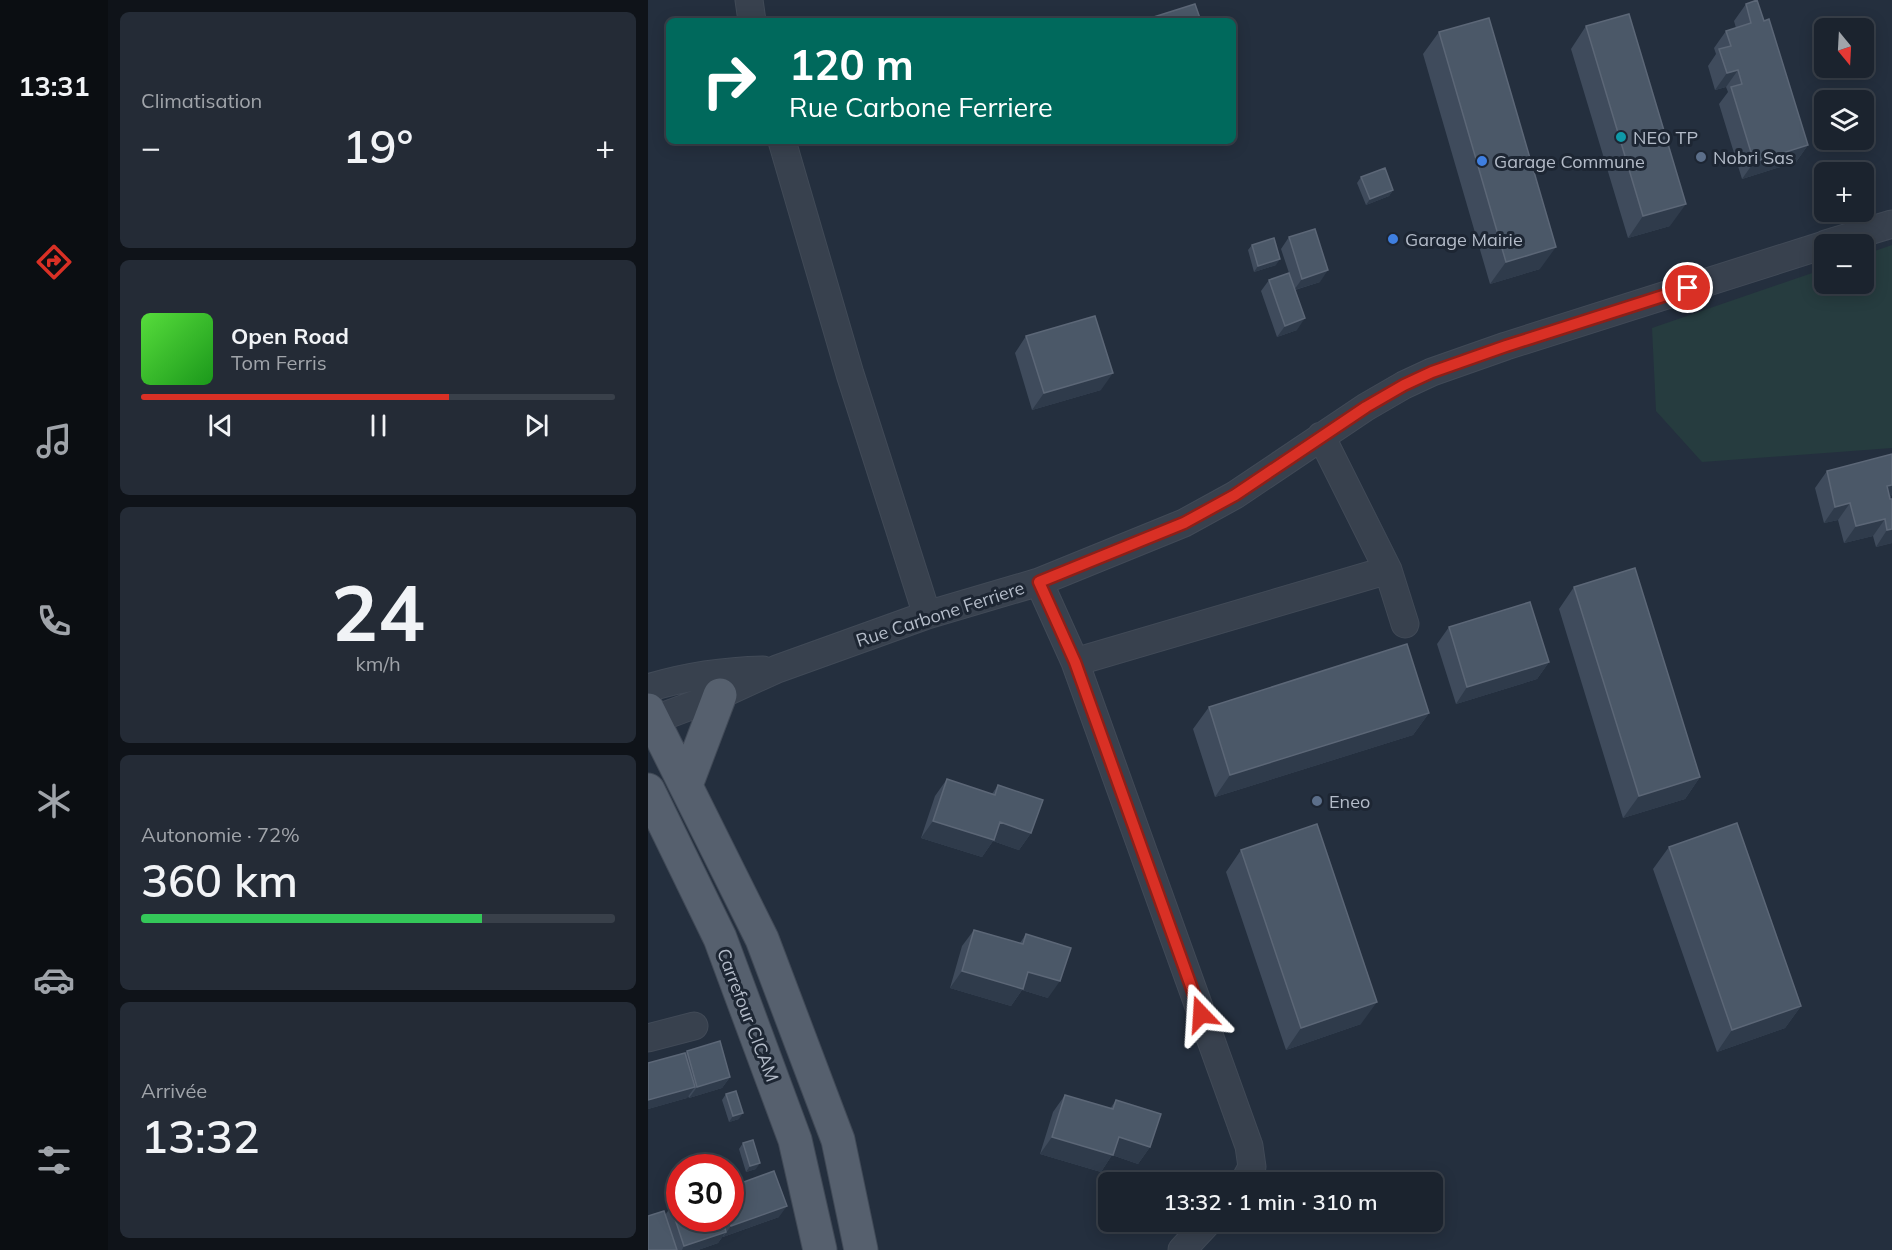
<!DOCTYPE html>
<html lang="fr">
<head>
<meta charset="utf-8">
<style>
  :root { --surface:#1b232e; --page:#242b36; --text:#f1f3f6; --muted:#a0a4aa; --line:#39404a; --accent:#d93025 }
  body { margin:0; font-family:Mulish,sans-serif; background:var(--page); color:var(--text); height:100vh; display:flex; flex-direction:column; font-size:22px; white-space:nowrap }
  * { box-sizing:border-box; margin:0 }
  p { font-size:20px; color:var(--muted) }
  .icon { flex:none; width:33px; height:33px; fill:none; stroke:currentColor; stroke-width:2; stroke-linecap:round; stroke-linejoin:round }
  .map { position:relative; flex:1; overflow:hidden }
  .sheet { display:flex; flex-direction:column; gap:12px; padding:12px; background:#0f1319; width:540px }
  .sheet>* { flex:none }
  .guide { position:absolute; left:18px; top:18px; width:570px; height:126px; border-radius:9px; box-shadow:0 3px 15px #0003,0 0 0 2px var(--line); background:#00695c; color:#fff; overflow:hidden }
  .needle { width:39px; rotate:162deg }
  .buttons { position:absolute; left:1166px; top:18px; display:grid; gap:12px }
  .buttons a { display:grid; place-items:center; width:60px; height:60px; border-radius:9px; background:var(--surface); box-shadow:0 3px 15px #0003,0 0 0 2px var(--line); font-size:30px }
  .speed { position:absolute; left:18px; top:1154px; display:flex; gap:12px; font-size:30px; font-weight:700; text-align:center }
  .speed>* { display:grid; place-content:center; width:78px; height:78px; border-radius:50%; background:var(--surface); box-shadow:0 3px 15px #0003,0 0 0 2px var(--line); line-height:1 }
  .speed .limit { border:9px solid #d22; background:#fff; color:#111 }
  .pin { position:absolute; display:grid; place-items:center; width:51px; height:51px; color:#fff; margin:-26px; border:3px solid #fff; border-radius:50%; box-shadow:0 2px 6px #0007 }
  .me { position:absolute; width:66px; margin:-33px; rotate:340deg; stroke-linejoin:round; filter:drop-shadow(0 0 4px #0008) }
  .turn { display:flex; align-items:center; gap:21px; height:126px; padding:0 24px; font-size:27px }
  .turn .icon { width:78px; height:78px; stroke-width:2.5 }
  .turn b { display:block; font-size:42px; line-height:51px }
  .big { font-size:45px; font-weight:600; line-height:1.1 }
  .sheet .tile { flex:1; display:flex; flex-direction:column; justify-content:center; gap:9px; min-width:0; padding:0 21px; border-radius:9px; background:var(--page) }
  .sheet .dial { align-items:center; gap:0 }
  .dial b { font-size:78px; line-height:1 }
  .song { display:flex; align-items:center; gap:18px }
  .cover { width:72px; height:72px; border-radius:9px; background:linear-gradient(135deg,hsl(110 70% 55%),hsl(120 70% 35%)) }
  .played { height:6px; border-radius:3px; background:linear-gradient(90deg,var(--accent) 65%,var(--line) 65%) }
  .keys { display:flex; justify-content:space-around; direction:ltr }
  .heat { display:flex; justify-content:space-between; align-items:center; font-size:33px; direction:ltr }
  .charge { height:9px; border-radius:4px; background:linear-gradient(90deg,#34c759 72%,var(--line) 0) }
  .trip { position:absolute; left:450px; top:1172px; width:345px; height:60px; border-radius:9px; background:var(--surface); box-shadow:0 3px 15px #0003,0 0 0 2px var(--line); font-weight:600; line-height:60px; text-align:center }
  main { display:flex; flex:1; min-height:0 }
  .menu { display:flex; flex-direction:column; width:108px; justify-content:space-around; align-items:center; background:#0b0e12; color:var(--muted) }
  .menu .icon { width:42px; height:42px }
  .menu .on { color:var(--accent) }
  .menu b { font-size:27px; color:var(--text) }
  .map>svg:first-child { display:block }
  .green { fill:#263c3f }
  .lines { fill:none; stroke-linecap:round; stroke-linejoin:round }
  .minor-casing { stroke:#414a57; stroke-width:29 }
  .major-casing { stroke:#414a57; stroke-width:35 }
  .minor { stroke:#38414e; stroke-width:27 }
  .major { stroke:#56606e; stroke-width:33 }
  .wall { fill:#3f4b5c }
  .shaded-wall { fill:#2f3b4b }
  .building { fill:#4b5868; stroke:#5c6777; stroke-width:1.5 }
  .route-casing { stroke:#8d1f18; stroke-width:15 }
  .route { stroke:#d93025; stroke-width:10 }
  .culture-dot { fill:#0f9aa8; stroke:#1d2633; stroke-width:2 }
  .service-dot { fill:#5c6f8a; stroke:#1d2633; stroke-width:2 }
  .shop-dot { fill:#3f7fe0; stroke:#1d2633; stroke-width:2 }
  .labels { text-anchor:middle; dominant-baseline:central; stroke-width:6; stroke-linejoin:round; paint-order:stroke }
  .poi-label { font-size:18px; fill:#b4bcc9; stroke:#1d2633; text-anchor:start }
  .street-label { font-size:18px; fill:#b4bcc9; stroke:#1d2633 }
</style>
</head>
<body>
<main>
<nav class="menu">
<b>13:31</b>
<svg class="icon on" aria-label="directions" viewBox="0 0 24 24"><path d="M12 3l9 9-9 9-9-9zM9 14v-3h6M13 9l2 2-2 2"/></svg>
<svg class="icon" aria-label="music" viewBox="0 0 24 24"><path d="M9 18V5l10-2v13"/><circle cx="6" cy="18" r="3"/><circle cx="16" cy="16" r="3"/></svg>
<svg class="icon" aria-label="phone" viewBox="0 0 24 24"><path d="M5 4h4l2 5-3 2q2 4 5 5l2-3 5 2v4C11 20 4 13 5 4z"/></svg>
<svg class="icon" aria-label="climate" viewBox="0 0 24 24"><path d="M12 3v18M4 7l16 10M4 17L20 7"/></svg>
<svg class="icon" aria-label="car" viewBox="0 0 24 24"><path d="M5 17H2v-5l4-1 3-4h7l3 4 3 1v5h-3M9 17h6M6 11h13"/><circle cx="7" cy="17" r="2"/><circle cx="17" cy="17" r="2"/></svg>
<svg class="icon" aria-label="filters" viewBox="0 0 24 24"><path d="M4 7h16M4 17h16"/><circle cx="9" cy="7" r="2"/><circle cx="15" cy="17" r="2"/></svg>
</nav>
<section class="sheet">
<div class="tile"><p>Climatisation</p>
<div class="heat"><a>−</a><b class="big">19°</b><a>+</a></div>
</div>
<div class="tile">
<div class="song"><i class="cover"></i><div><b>Open Road</b><p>Tom Ferris</p></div></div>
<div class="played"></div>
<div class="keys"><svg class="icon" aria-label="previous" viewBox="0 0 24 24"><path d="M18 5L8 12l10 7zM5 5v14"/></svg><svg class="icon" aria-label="pause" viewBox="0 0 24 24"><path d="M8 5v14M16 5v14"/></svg><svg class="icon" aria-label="next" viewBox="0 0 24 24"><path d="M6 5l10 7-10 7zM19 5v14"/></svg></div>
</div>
<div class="tile dial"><b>24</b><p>km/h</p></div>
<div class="tile"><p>Autonomie · 72%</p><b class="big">360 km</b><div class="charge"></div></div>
<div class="tile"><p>Arrivée</p><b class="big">13:32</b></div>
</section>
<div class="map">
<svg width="1244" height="1250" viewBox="0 0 1244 1250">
  <rect width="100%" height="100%" fill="#242f3e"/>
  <!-- green -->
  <path class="green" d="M1244 245V448L1054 462 1008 411 1004 328 1176 269V284H1215V255Z"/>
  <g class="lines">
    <defs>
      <path id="minor" d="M101 0 104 21
        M134 141 202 374 279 615
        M1178 244 1244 224
        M673 436 740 570 757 624
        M391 582 427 662 601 1146 604 1167 596 1182
        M427 662 740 570
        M0 688C39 676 75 671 115 670
        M0 722 72 695 129 669 279 615 391 582 536 523 587 495 718 407 756 385 784 372 858 346 1176 245
        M0 1038 46 1026
        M534 1250 561 1221"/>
      <path id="major" d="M0 710 114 939 190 1140 213 1250
        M38 785 72 695
        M0 790 72 938 147 1140 172 1250"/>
    </defs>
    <!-- minor casing -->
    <use href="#minor" class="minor-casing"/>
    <!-- major casing -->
    <use href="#major" class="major-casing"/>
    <!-- minor -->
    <use href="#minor" class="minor"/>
    <!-- major -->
    <use href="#major" class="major"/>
  </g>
  <!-- wall -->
  <path class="wall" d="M1098 4 1116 21 1160 145 1148 162 1094 179 1071 104 1080 92 1078 87 1067 90 1060 66 1068 54 1066 48 1078 31 1088 28 1086 21Z
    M938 26 1022 226 980 238 923 49Z
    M791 32 892 269 842 284 775 54Z
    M713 177 745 190 741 196 718 205 709 183Z
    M641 237 672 282 647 290 649 330 629 337 613 291 621 280 641 273 633 249Z
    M604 245 628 265 606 272 600 250Z
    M378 336 453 390 384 410 367 353Z
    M1244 454V494L1242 498 1244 543 1228 547 1225 536 1196 543 1190 520 1176 523 1167 488 1179 471Z
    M926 587 1052 777 1037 799 975 818 911 609Z
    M801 627 901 662 889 679 808 704 789 644Z
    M561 707 781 713 765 735 567 797 545 729Z
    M299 779 344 794 350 785 383 833 371 850 345 841 334 857 273 838 287 796Z
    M1021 847 1153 1006 1137 1028 1069 1052 1005 869Z
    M593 850 713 1024 638 1050 578 872Z
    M326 930 372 943 378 934 400 998 374 990 363 1006 302 988 314 946Z
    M39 1051 82 1077 74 1088 41 1098 40 1096 39 1098 0 1109V1063L37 1053Z
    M78 1094 91 1119 81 1122 74 1100Z
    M417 1095 462 1109 468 1100 502 1147 490 1164 464 1155 453 1172 392 1154 405 1112Z
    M95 1143 108 1169 98 1172 91 1149Z
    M23 1207 32 1218 131 1217 75 1237V1236L70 1243 50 1250H0L17 1215Z"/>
  <!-- shaded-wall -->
  <path class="shaded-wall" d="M1090 70 1078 87 1067 90 1079 73Z
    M1160 145 1148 162 1094 179 1106 162Z
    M745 190 741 196 718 205 722 199Z
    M1038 204 1022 226 980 238 995 216Z
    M908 247 892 269 842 284 858 262Z
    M632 259 628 265 606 272 610 266Z
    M680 270 672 282 646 290 654 279Z
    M657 318 649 330 629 337 637 326Z
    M465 373 453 390 384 410 396 393Z
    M1244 485V494L1240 500 1239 486Z
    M1202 503 1190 520 1176 523 1187 507Z
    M1237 519 1225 536 1196 543 1208 526Z
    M1244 529V543L1228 547 1239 530Z
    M901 662 889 679 808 704 819 687Z
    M781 713 765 735 567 797 582 775Z
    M1052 777 1037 799 975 818 991 796Z
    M285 821 352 822 383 833 371 850 345 841 334 857 273 838Z
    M314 971 380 972 412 981 400 998 374 990 363 1006 302 988Z
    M729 1002 713 1024 638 1050 653 1028Z
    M1153 1006 1137 1028 1069 1052 1084 1030Z
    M82 1077 74 1088 41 1098 49 1087Z
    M47 1087 39 1098 0 1109V1100Z
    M95 1113 91 1119 81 1122 85 1116Z
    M404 1137H471L502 1147 490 1164 464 1155 453 1172 392 1154Z
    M112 1163 108 1169 98 1172 102 1166Z
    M139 1206 131 1217 75 1237 83 1226Z
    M78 1232 70 1243 50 1250H34L36 1246Z"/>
  <!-- building -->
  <path class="building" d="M1109 0 1116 21 1121 19 1160 145 1106 162 1083 87 1094 84 1090 70 1079 73 1071 49 1083 46 1078 31 1103 23 1098 4Z
    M547 4 553 21H493Z
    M981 14 1038 204 995 216 938 26Z
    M841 18 908 247 858 262 791 32Z
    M737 168 745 190 722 199 713 177Z
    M667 229 680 270 654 279 641 237Z
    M626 238 632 259 610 266 604 245Z
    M641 273 657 318 637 326 621 280Z
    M447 316 465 373 396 393 378 336Z
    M1244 454V485L1239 486 1242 499H1244V529L1239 530 1237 519 1208 526 1202 503 1187 507 1179 471Z
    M987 568 1052 777 991 796 926 587Z
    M882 602 901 662 819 687 801 627Z
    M759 644 781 713 582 775 561 707Z
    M299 779 347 795 350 785 395 800 383 833 352 822 346 840 285 821Z
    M1089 823 1153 1006 1084 1030 1021 847Z
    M669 824 729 1002 653 1028 593 850Z
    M326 930 375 944 378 934 423 948 412 981 380 972 375 989 314 971Z
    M72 1041 82 1077 49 1087 39 1051Z
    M37 1053 47 1087 0 1100V1063Z
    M88 1091 95 1113 85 1116 78 1094Z
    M417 1095 465 1109 468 1100 513 1114 502 1147 471 1137 465 1155 404 1137Z
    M105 1140 112 1163 102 1166 95 1143Z
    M126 1171 139 1206 83 1226 81 1218H82V1187Z
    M32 1204V1218H74L78 1232 36 1246 23 1207Z
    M16 1211 29 1250H0V1216Z"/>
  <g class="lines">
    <defs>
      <path id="route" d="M553 1014 427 662 391 582 536 523 587 495 718 407 756 385 784 372 858 346 1040 288"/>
    </defs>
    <!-- route casing -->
    <use href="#route" class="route-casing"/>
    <!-- route -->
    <use href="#route" class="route"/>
  </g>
  <!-- markers -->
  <circle class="culture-dot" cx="973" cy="137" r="6"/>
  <g class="service-dot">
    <circle cx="1053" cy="157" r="6"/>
    <circle cx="669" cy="801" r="6"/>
  </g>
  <g class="shop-dot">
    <circle cx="834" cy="161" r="6"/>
    <circle cx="745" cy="239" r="6"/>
  </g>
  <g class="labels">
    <!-- poi labels -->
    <g class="poi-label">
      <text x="985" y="137">NEO TP</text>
      <text x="1065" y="157">Nobri Sas</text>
      <text x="846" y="161">Garage Commune</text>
      <text x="757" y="239">Garage Mairie</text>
      <text x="681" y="801">Eneo</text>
    </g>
    <!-- street labels -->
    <g class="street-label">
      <text transform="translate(292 614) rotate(-18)">Rue Carbone Ferriere</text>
      <text transform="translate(100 1015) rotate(69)">Carrefour CICAM</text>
    </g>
  </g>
</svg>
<div class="buttons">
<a><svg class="needle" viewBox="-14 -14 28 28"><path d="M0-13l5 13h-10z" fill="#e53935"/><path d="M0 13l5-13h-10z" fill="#a0a4aa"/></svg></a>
<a><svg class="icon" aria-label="layers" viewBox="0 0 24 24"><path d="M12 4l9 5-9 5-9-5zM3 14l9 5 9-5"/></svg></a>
<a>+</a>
<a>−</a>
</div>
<div class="speed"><div class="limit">30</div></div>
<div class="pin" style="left:1040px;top:288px;background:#d93025"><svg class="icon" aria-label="arrive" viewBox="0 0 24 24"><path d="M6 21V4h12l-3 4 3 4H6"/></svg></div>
<svg class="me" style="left:553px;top:1014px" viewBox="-20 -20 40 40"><path d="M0-17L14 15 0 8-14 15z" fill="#d93025" stroke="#fff" stroke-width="4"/></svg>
<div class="trip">13:32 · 1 min · 310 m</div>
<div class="guide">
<div class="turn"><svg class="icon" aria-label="right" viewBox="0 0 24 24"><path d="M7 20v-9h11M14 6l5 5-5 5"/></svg><div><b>120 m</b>Rue Carbone Ferriere</div></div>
</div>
</div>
</main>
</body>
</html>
